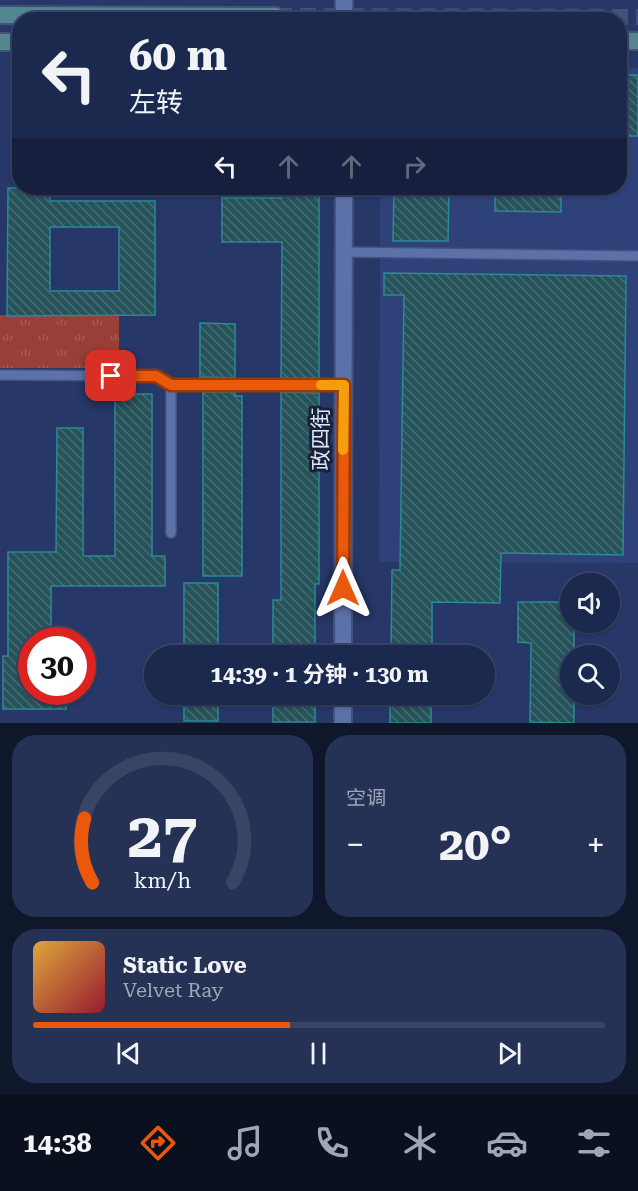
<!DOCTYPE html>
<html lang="zh">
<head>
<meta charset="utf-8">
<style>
  :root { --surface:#1c294e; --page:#253155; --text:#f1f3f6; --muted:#a0a6b6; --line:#3a4566; --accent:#ea580c }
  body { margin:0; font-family:"Roboto Serif","Noto Sans SC",serif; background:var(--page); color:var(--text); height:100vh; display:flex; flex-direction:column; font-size:22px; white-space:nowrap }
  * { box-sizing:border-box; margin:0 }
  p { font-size:20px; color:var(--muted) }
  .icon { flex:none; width:33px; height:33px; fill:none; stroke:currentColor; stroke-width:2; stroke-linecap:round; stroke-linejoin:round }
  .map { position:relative; height:723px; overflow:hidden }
  .sheet { display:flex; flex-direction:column; gap:12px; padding:12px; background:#0f172b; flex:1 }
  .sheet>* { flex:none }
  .banner { position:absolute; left:12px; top:12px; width:615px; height:183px; border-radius:24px; box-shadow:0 2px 4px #0004,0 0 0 2px var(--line); background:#1c294e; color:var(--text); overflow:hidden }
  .buttons { position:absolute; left:560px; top:573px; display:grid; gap:12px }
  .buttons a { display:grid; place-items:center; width:60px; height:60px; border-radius:50%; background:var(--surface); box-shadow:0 2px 4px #0004,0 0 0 2px var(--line); font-size:30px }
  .speed { position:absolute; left:18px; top:627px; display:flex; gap:12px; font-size:30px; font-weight:700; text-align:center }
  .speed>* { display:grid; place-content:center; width:78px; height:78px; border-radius:50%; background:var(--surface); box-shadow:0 2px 4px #0004,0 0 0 2px var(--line); line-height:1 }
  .speed .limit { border:9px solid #d22; background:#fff; color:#111 }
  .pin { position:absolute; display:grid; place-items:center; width:51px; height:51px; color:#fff; margin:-26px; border-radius:12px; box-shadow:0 3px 9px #0006 }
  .me { position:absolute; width:66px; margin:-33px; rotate:0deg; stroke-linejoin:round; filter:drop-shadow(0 0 4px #0008) }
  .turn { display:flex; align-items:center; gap:21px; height:126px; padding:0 18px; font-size:27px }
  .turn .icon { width:78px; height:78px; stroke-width:2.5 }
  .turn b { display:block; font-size:42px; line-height:51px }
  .lanes { display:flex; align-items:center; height:57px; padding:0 18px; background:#0003; justify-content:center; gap:30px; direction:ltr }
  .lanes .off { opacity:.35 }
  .big { font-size:45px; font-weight:700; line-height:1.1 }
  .sheet .widget { flex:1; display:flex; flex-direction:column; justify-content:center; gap:9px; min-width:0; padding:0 21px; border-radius:24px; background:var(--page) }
  .sheet .dial { align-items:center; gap:0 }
  .dial svg { height:156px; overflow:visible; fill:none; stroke:var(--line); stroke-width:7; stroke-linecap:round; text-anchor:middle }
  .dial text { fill:var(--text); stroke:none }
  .song { display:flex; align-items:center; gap:18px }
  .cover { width:72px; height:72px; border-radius:9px; background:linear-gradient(135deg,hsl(40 70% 55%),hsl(350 70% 35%)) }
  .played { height:6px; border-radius:3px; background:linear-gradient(90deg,var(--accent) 45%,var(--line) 45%) }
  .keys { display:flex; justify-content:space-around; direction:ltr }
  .heat { display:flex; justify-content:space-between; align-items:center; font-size:33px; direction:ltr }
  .sheet .tiles { flex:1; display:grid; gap:12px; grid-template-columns:1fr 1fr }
  .widget:last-child { grid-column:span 2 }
  .trip { position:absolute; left:144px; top:645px; width:351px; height:60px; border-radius:30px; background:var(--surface); box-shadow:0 2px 4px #0004,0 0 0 2px var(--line); font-weight:700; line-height:60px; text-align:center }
  .tab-bar { display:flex; height:96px; justify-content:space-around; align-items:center; background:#0b101f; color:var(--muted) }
  .tab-bar .icon { width:42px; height:42px }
  .tab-bar .on { color:var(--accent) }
  .tab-bar b { font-size:27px; color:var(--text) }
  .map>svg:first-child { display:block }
  .built { fill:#2e4178 }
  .grass { fill:url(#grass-tufts) }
  .building { fill:url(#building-back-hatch); stroke:#2a8a96; stroke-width:1.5; fill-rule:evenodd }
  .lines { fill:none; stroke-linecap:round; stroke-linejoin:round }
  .secondary-tunnel { stroke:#41517e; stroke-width:16; stroke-dasharray:16 8; stroke-linecap:butt }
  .service-casing { stroke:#44517a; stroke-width:12 }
  .minor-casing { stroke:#44517a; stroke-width:20 }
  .secondary-casing { stroke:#44517a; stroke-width:20 }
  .service { stroke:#5c71a7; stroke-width:9 }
  .minor { stroke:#5c71a7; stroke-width:16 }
  .secondary { stroke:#53878f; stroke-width:16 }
  .route-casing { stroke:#983908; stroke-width:15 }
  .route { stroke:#ea580c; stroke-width:10 }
  .slow { stroke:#f59e0b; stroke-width:10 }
  .labels { text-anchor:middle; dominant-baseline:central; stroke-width:6; stroke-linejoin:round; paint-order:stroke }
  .street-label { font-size:21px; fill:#dbe6fe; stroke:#182137 }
</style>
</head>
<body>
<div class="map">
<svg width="638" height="723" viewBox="0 0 638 723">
  <defs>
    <pattern id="grass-tufts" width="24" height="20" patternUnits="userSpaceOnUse" patternTransform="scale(1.5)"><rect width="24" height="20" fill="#993f38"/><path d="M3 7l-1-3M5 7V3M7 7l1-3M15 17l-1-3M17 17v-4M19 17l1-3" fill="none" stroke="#a75b56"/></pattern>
    <pattern id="building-back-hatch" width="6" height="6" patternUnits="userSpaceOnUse" patternTransform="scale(1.5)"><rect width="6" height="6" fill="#265359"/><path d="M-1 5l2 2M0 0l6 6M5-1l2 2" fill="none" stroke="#456c72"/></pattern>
  </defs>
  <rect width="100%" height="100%" fill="#263768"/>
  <!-- built -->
  <path class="built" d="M620 68H638V563L379 562 380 188H620Z"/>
  <!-- grass -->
  <path class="grass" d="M0 315H119V368H0Z"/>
  <!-- building -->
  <path class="building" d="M620 75H638V136H620Z
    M8 188H50V201H155V315L7 316ZM50 227H119V291H50Z
    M394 188H449L448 241H393Z
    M495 188H561V212L495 211Z
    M282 196H319V378H281L282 242H222V198H282Z
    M384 273 626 276 623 555 501 553 500 603 432 602V656H391L392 570H400L404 295H384Z
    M200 323 235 324V378L200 377Z
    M203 392H235V396H242V576H203Z
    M281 392 319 393V584H315V656H273V600H281Z
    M115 394H152V556H165V586H51V640H32V692H66V709H3V656H8V552H56L57 428H83V556H115Z
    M184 583H218V656H184Z
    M518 602H570V622H574V656H570V694H574V723L530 722 531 643 518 642Z
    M184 694H218V721H184Z
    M273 694H315V722H273Z
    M390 694H431V723H390Z"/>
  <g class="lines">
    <!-- secondary-tunnel -->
    <path class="secondary-tunnel" d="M276 16 638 17"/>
    <defs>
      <path id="service" d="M344 252 638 256
        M0 375 156 376 171 385H344
        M171 533V385"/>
      <path id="minor" d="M344 20V0
        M343 656 344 188
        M343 723V694"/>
      <path id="secondary" d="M0 15 276 16
        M620 41H638
        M0 42H20"/>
    </defs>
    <!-- service casing -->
    <use href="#service" class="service-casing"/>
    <!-- minor casing -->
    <use href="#minor" class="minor-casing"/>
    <!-- secondary casing -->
    <use href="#secondary" class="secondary-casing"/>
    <!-- service -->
    <use href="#service" class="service"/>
    <!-- minor -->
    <use href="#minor" class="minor"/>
    <!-- secondary -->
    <use href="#secondary" class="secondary"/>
  </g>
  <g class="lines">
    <defs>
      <path id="route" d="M111 376H156L171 385H344L343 588"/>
    </defs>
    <!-- route casing -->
    <use href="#route" class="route-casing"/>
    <!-- route -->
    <use href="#route" class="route"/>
    <!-- slow -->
    <path class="slow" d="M321 385H344L343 450"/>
  </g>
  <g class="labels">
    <!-- street labels -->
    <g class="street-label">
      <text transform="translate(321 439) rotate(-90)">政四街</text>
    </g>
  </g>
</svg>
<div class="buttons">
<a><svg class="icon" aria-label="sound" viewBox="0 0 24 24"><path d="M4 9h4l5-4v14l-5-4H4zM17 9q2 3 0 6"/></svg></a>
<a><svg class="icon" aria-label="search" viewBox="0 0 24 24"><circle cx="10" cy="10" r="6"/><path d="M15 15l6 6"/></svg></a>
</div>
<div class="speed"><div class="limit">30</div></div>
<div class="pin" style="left:111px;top:376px;background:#d93025"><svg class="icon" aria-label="arrive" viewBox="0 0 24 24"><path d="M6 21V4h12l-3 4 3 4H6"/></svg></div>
<svg class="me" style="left:343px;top:588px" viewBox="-20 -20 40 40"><path d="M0-17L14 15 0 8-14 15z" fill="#ea580c" stroke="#fff" stroke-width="4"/></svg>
<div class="trip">14:39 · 1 分钟 · 130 m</div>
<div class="banner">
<div class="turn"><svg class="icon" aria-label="left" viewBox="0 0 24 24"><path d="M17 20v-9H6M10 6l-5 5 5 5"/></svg><div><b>60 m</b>左转</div></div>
<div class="lanes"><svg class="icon" aria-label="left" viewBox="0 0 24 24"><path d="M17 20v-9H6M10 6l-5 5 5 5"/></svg><svg class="icon off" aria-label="ahead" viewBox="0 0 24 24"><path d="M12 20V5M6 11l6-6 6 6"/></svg><svg class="icon off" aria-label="ahead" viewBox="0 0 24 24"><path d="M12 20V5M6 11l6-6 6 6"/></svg><svg class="icon off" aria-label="right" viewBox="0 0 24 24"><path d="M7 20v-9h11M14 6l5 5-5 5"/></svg></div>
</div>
</div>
<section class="sheet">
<div class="tiles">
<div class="widget dial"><svg viewBox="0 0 100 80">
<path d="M14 69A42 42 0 1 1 86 69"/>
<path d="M14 69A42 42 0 0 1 10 36" stroke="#ea580c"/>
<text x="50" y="56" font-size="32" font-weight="700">27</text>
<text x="50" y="72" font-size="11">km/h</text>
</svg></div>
<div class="widget"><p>空调</p>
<div class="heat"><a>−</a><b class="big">20°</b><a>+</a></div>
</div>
<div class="widget">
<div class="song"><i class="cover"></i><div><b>Static Love</b><p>Velvet Ray</p></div></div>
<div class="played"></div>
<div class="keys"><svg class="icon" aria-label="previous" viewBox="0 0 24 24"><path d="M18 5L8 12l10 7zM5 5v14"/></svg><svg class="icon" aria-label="pause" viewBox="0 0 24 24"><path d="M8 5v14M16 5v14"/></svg><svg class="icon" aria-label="next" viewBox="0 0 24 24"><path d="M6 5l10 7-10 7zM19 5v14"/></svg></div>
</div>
</div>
</section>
<nav class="tab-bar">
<b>14:38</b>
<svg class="icon on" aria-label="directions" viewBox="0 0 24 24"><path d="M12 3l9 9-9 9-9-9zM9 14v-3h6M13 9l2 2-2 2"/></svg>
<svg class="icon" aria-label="music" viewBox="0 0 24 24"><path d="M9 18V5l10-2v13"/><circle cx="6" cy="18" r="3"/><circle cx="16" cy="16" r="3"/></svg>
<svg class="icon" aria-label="phone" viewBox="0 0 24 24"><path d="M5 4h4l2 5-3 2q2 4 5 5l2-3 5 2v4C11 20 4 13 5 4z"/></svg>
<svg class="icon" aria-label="climate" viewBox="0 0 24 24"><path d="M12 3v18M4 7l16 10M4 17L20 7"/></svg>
<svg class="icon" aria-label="car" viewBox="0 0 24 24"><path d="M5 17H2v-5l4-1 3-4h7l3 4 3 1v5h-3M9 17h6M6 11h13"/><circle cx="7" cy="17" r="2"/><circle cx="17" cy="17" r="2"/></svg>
<svg class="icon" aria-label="filters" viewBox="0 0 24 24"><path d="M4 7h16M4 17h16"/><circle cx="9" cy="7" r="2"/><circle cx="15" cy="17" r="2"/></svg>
</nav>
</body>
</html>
